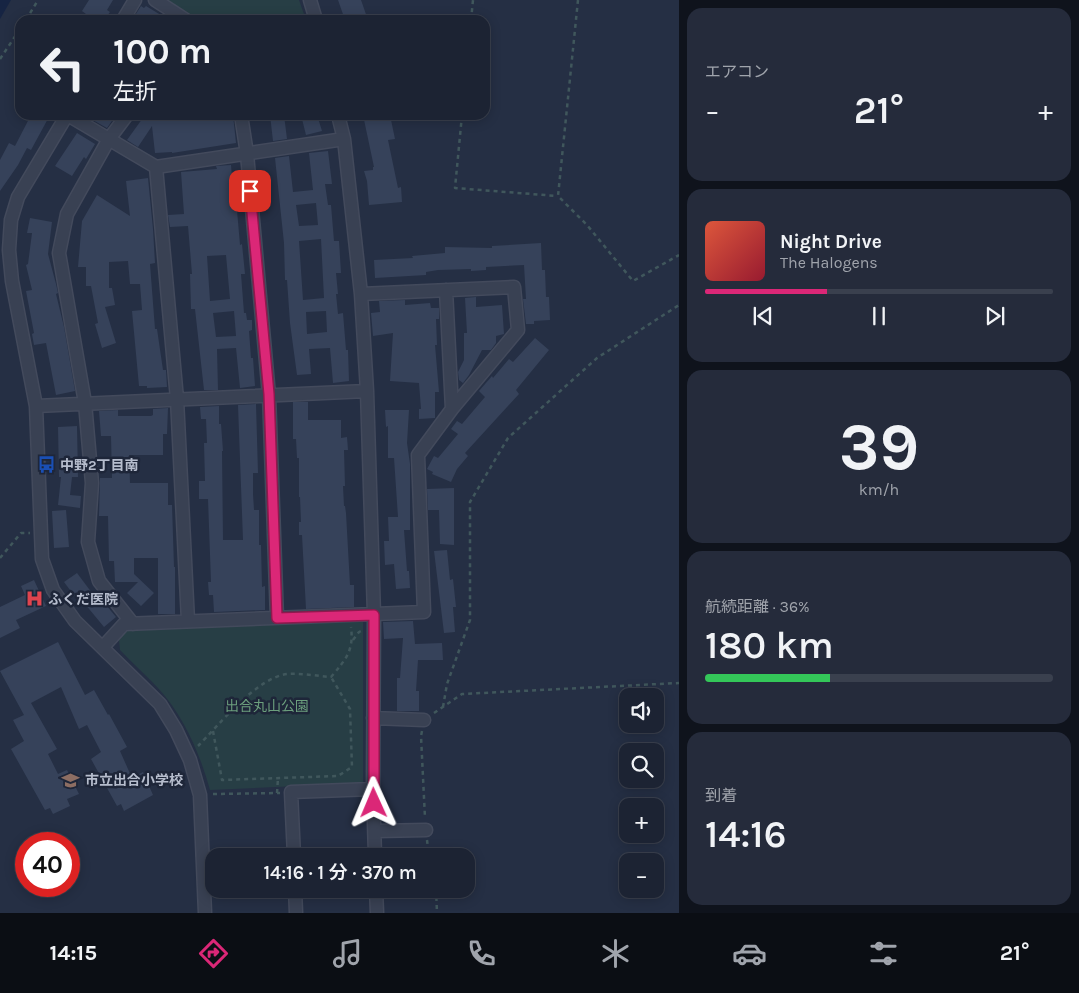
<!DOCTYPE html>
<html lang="ja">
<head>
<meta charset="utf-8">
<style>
  :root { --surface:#1c2333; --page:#252b3b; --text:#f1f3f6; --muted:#a0a4ac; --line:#3a404e; --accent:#db2777 }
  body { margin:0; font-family:Karla,"Noto Sans JP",sans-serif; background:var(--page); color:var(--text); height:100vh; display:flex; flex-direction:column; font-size:19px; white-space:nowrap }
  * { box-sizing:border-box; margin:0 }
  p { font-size:16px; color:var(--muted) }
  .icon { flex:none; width:28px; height:28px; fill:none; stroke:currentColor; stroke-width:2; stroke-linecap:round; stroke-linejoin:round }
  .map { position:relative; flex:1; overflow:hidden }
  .side { display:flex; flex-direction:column; gap:8px; padding:8px; background:#0f131c; width:400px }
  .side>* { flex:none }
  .banner { position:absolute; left:15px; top:15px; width:475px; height:105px; border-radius:15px; box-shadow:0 2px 12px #0003,0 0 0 1px var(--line); background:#1c2333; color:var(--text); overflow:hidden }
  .tools { position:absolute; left:619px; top:688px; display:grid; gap:10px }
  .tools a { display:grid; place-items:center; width:45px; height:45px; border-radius:10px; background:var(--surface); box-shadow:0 2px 12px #0003,0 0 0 1px var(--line); font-size:25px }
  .speed { position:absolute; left:15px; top:832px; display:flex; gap:10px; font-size:25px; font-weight:700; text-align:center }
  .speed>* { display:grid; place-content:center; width:65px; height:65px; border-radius:50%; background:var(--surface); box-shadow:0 2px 12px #0003,0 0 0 1px var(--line); line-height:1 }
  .speed .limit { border:8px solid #d22; background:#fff; color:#111 }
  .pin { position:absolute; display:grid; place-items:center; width:42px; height:42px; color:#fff; margin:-21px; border-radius:10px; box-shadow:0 2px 8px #0006 }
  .me { position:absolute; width:55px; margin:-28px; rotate:359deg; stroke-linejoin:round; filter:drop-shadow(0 0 4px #0008) }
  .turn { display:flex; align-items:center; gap:18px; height:105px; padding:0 15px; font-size:22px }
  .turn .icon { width:65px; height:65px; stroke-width:2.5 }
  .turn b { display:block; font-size:35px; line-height:42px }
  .big { font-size:38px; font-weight:600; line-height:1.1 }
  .side .card { flex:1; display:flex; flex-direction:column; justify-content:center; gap:8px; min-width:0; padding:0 18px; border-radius:15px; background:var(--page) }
  .side .dial { align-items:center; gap:0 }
  .dial b { font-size:65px; line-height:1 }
  .song { display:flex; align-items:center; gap:15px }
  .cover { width:60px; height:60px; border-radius:8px; background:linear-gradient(135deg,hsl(10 70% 55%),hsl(350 70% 35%)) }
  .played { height:5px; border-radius:2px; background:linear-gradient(90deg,var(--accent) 35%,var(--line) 35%) }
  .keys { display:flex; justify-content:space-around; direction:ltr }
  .heat { display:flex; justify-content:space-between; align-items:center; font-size:28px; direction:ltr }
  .charge { height:8px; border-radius:4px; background:linear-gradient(90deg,#34c759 36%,var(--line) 0) }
  .trip { position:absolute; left:205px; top:848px; width:270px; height:50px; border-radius:15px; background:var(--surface); box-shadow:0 2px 12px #0003,0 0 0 1px var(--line); font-weight:600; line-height:50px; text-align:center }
  .dock { display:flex; height:80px; justify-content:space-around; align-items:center; background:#0b0e14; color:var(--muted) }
  .dock .icon { width:35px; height:35px }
  .dock .selected { color:var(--accent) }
  .dock b { font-size:22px; color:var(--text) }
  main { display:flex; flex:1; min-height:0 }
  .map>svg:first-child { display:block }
  .green { fill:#273e45 }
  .water { fill:#162443 }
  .building { fill:#36425a; fill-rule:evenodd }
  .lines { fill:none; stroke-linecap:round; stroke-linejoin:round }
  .minor-casing { stroke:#434a5c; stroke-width:15 }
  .path { stroke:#40575c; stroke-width:2.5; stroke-dasharray:4 4; stroke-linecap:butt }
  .minor { stroke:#394153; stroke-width:12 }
  .route-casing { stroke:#8e194d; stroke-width:12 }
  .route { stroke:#db2777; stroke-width:9 }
  .labels { text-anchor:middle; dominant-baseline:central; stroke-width:5; stroke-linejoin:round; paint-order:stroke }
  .poi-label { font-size:14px; font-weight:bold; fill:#b6bdcd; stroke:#1e2639; text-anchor:start }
  .park-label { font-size:14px; fill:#6c9f7d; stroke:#1e2639 }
</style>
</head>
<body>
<main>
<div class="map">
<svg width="679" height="913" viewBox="0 0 679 913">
  <rect width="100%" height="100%" fill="#252f44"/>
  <!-- green -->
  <path class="green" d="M166 0H299L306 20H200Z
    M363 619V783L210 790C200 754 184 716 158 688 146 675 132 663 120 650L119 640 126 630Z"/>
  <!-- water -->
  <path class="water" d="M0 0H11L0 19Z"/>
  <!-- building -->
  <path class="building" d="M89 0H113L107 10 110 12 104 20H83L86 14 82 11Z
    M338 0H361L368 20H345Z
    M141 6 144 8 146 6 169 20H132Z
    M31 115H50L31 150 27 148 18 165 0 191V160L9 143 15 146Z
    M84 115H116L107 128Z
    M145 115H233L236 143 172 153V152L155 153 152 126 138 147 127 140Z
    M270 115H284L287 139 273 141Z
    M301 115H315L316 118H318L322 131 306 135Z
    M363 115H390L395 139 388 140 398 188 401 187 402 202 369 205 367 181 364 171 373 170V167H374Z
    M77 133 95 144 86 159 84 157 72 176 55 166Z
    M328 151 332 184H325L328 205H331L334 241H339L341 273H336L338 294H336L338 314 343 313 346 350H348L349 381 333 383 330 348 309 349 311 374 297 375 290 323 287 280H285L284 243 275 158 289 156 293 192 313 190 309 153ZM316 203 318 225 299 226 296 205ZM321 239 324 298 303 300 299 241ZM326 311 327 332 307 334 306 312Z
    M231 165 234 201 236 210H237L240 245 242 244 245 274H241L244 313H246L247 320H252V330L249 331 251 358H253L255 386 240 388 236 348 217 349 218 390H204L195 309H191L190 274H192L188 226 170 227 168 215 184 214 181 172 217 169 216 166ZM226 255 230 299 210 301 207 256ZM234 311 236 336 216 337 213 313Z
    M148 178 153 229 155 263 150 264 155 329H157L163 370H166L167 387 147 388V386H139L132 311 142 310 140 284H130L128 261 109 262V288H112L115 305 105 307 116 343 102 348 95 324 98 323 91 286H86V267H78L82 221 97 195 130 216 126 181Z
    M30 218 52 222 48 254 56 284 58 293 56 294 64 327 75 391 56 395 46 343 34 345 32 334 34 333 26 291 32 290 26 265 28 264 32 233H27Z
    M541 243 542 270H545L546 297H549L550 320 534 321V324H526L523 299H526L524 265 486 267V270L471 271V269L438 270 426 272V275L375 278 374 260 413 258 412 256 445 253V247L492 248V246Z
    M476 297V307L502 305 504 334 496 336V343L491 350H482L469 375 463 383 459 380 458 372 464 360V333H467L465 298Z
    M405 300V305L430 303 431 308H439V319H436L437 345H435L439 392H435V418L419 419V409H421L419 383 390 381 393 333 373 336 371 313 380 312 379 301Z
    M535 338 549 350 516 390 519 394 465 453 468 456 457 469 451 482 432 474 433 472 427 469 434 456 438 458 458 434 451 429 457 421 462 424 485 397 479 391 492 376 493 378 509 359 513 362Z
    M293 402H308V420H341V438L347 437 348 450H344L345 486H343L344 506H345L346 513 350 585H354V607L306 609 302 535H299V522H301L300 497H299V458H297L296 439H293Z
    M256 404 258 473H253V494L254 510H259V545H261L262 587 265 586V610L214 612 213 595H209L208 582H211L208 499H199V481H205L204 443H207L206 419H201L200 407 219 406V424H221L223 451H222L223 540H243L238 405Z
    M168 408 167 434H163V455H129L130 483H168V505H172L174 567H175V614H158V558H134V574L154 593 141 606 127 593 138 582H115L114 561H109L108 516H99L100 478H112L111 436H101L99 411 118 410V416H151L153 415V409Z
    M385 410H409L407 443 410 464V530H404L407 571H409L410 588 396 589 394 564 385 565 384 541H389L388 517H398L394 458H388V426L386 427Z
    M77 426 78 477H72L70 495 81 496 80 508 58 505 61 477H59L58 427Z
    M454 488V545L440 544 439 510H428L427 489Z
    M66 510 69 547 54 548 52 511Z
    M447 550 450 580 453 579 456 607H453L455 632 444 633 434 551Z
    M77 573 98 601 101 599 116 617 104 627 85 604 82 606 64 582Z
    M34 580 46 606 16 620 20 628 0 638V607L25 595 21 586Z
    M413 621 415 644 442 643 443 660H418L416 691H419V711H397V678H400L403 638 384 639 383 622Z
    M58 642 85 695 94 690 108 715 109 714 127 747 120 751 132 778 143 772 153 795 124 811 121 804 117 806 91 759 101 752 87 725 79 729 61 687 31 703 57 749 48 754 58 774 67 770 79 794 67 799 70 806 53 814 50 808 45 810 11 749 24 741 13 720 24 715 0 671Z"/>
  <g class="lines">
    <defs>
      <path id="minor" d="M155 0 186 20
        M310 0 316 20
        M123 20 135 0
        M67 115 18 197 11 220 9 250 12 281 36 406 42 559 53 590 75 621 160 704 176 730 190 760 200 795 205 913
        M68 115 156 167 344 139
        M127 115 109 139 67 214 59 253 85 403 92 483 88 542 99 581 133 624
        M241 115 247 154 269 395 277 618
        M338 115 344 139 361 294 367 391 374 615 373 789 375 856
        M156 167 177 399 188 621
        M446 290 452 409
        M36 406 367 391
        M103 647 124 624 424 612 418 455 452 409 518 330 514 287 361 294
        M373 718 424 720
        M375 831 426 830
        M294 856 291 792 373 789
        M295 889 296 913
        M376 889 377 913"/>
    </defs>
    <!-- minor casing -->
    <use href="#minor" class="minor-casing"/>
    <!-- path -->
    <path class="path" d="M578 0 558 196 587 225 633 281 679 255
      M26 20 38 0
      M471 20 473 0
      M0 59 20 29
      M462 115 455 188 557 196
      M0 558 21 533H30
      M353 640 359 632 363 630
      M443 707 447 684 470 620V502L508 438 597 358 679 305
      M434 713 462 694 679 683
      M213 731 222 780 338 776 352 767 350 709 331 677
      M422 731 421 736 425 818
      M198 746C218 726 258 676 288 674 302 673 317 676 331 677 346 659 354 651 351 627
      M277 793 278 778
      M213 794 280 793
      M427 840 429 856
      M436 889 437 913"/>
    <!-- minor -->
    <use href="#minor" class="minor"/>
  </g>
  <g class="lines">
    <defs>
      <path id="route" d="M250 191 269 394 277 618 374 615V803"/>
    </defs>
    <!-- route casing -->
    <use href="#route" class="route-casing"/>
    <!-- route -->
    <use href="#route" class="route"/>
  </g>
  <!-- icons -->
  <defs>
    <symbol id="bus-bare" viewBox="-9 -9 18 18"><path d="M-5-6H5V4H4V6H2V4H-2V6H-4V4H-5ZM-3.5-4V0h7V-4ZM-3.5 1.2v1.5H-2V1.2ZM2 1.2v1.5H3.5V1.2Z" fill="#1a4fb4" stroke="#1e2639" stroke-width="2.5" paint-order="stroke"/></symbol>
    <symbol id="hospital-bare" viewBox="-9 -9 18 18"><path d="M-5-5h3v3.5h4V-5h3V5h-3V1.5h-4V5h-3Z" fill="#e0444e" stroke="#1e2639" stroke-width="2.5" paint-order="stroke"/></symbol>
    <symbol id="school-bare" viewBox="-9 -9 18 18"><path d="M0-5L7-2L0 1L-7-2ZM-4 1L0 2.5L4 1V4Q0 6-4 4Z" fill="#8d6e63" stroke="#1e2639" stroke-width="2.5" paint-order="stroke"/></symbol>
  </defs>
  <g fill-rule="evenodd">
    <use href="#bus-bare" x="34" y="452" width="25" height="25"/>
    <use href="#hospital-bare" x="22" y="586" width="25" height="25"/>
    <use href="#school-bare" x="58" y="768" width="25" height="25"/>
  </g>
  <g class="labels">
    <!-- poi labels -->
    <g class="poi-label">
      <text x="60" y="465">中野2丁目南</text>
      <text x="48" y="599">ふくだ医院</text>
      <text x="85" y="780">市立出合小学校</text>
    </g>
    <!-- park labels -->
    <g class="park-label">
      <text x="267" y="706">出合丸山公園</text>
    </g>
  </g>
</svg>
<div class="tools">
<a><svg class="icon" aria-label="sound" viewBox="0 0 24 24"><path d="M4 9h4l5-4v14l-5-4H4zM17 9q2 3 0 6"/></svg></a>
<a><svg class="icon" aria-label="search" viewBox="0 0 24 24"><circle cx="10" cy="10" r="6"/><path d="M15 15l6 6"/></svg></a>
<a>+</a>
<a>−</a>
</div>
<div class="speed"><div class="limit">40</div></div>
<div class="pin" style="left:250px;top:191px;background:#d93025"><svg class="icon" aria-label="arrive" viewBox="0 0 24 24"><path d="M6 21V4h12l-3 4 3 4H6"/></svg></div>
<svg class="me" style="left:374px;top:803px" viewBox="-20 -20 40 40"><path d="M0-17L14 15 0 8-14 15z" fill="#db2777" stroke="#fff" stroke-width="4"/></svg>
<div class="trip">14:16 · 1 分 · 370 m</div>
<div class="banner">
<div class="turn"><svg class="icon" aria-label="left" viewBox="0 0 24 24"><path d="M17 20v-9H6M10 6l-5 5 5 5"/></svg><div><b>100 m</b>左折</div></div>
</div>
</div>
<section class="side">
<div class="card"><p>エアコン</p>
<div class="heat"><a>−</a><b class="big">21°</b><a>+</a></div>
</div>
<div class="card">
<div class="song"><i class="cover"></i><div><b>Night Drive</b><p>The Halogens</p></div></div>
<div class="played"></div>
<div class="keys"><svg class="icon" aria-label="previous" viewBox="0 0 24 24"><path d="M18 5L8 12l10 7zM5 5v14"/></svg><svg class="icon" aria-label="pause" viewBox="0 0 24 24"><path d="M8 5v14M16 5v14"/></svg><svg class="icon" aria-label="next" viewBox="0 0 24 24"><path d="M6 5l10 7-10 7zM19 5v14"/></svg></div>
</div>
<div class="card dial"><b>39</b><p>km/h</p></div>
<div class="card"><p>航続距離 · 36%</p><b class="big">180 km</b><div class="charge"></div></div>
<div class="card"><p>到着</p><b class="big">14:16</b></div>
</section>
</main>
<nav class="dock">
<b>14:15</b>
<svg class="icon selected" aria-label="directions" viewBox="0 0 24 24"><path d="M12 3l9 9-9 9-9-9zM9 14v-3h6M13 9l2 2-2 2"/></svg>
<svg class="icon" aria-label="music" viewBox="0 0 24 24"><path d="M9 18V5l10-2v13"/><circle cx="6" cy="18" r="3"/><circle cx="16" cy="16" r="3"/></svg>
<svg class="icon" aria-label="phone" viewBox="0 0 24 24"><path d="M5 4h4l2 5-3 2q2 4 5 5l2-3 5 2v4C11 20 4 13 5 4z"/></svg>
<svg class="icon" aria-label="climate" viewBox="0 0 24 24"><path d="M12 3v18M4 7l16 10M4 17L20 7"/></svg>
<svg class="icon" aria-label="car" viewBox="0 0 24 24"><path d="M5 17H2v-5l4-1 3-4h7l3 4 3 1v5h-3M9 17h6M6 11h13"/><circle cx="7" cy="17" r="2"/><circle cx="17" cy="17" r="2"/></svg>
<svg class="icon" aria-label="filters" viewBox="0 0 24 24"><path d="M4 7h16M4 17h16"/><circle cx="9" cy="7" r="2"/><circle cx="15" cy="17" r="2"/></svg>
<b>21°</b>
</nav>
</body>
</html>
